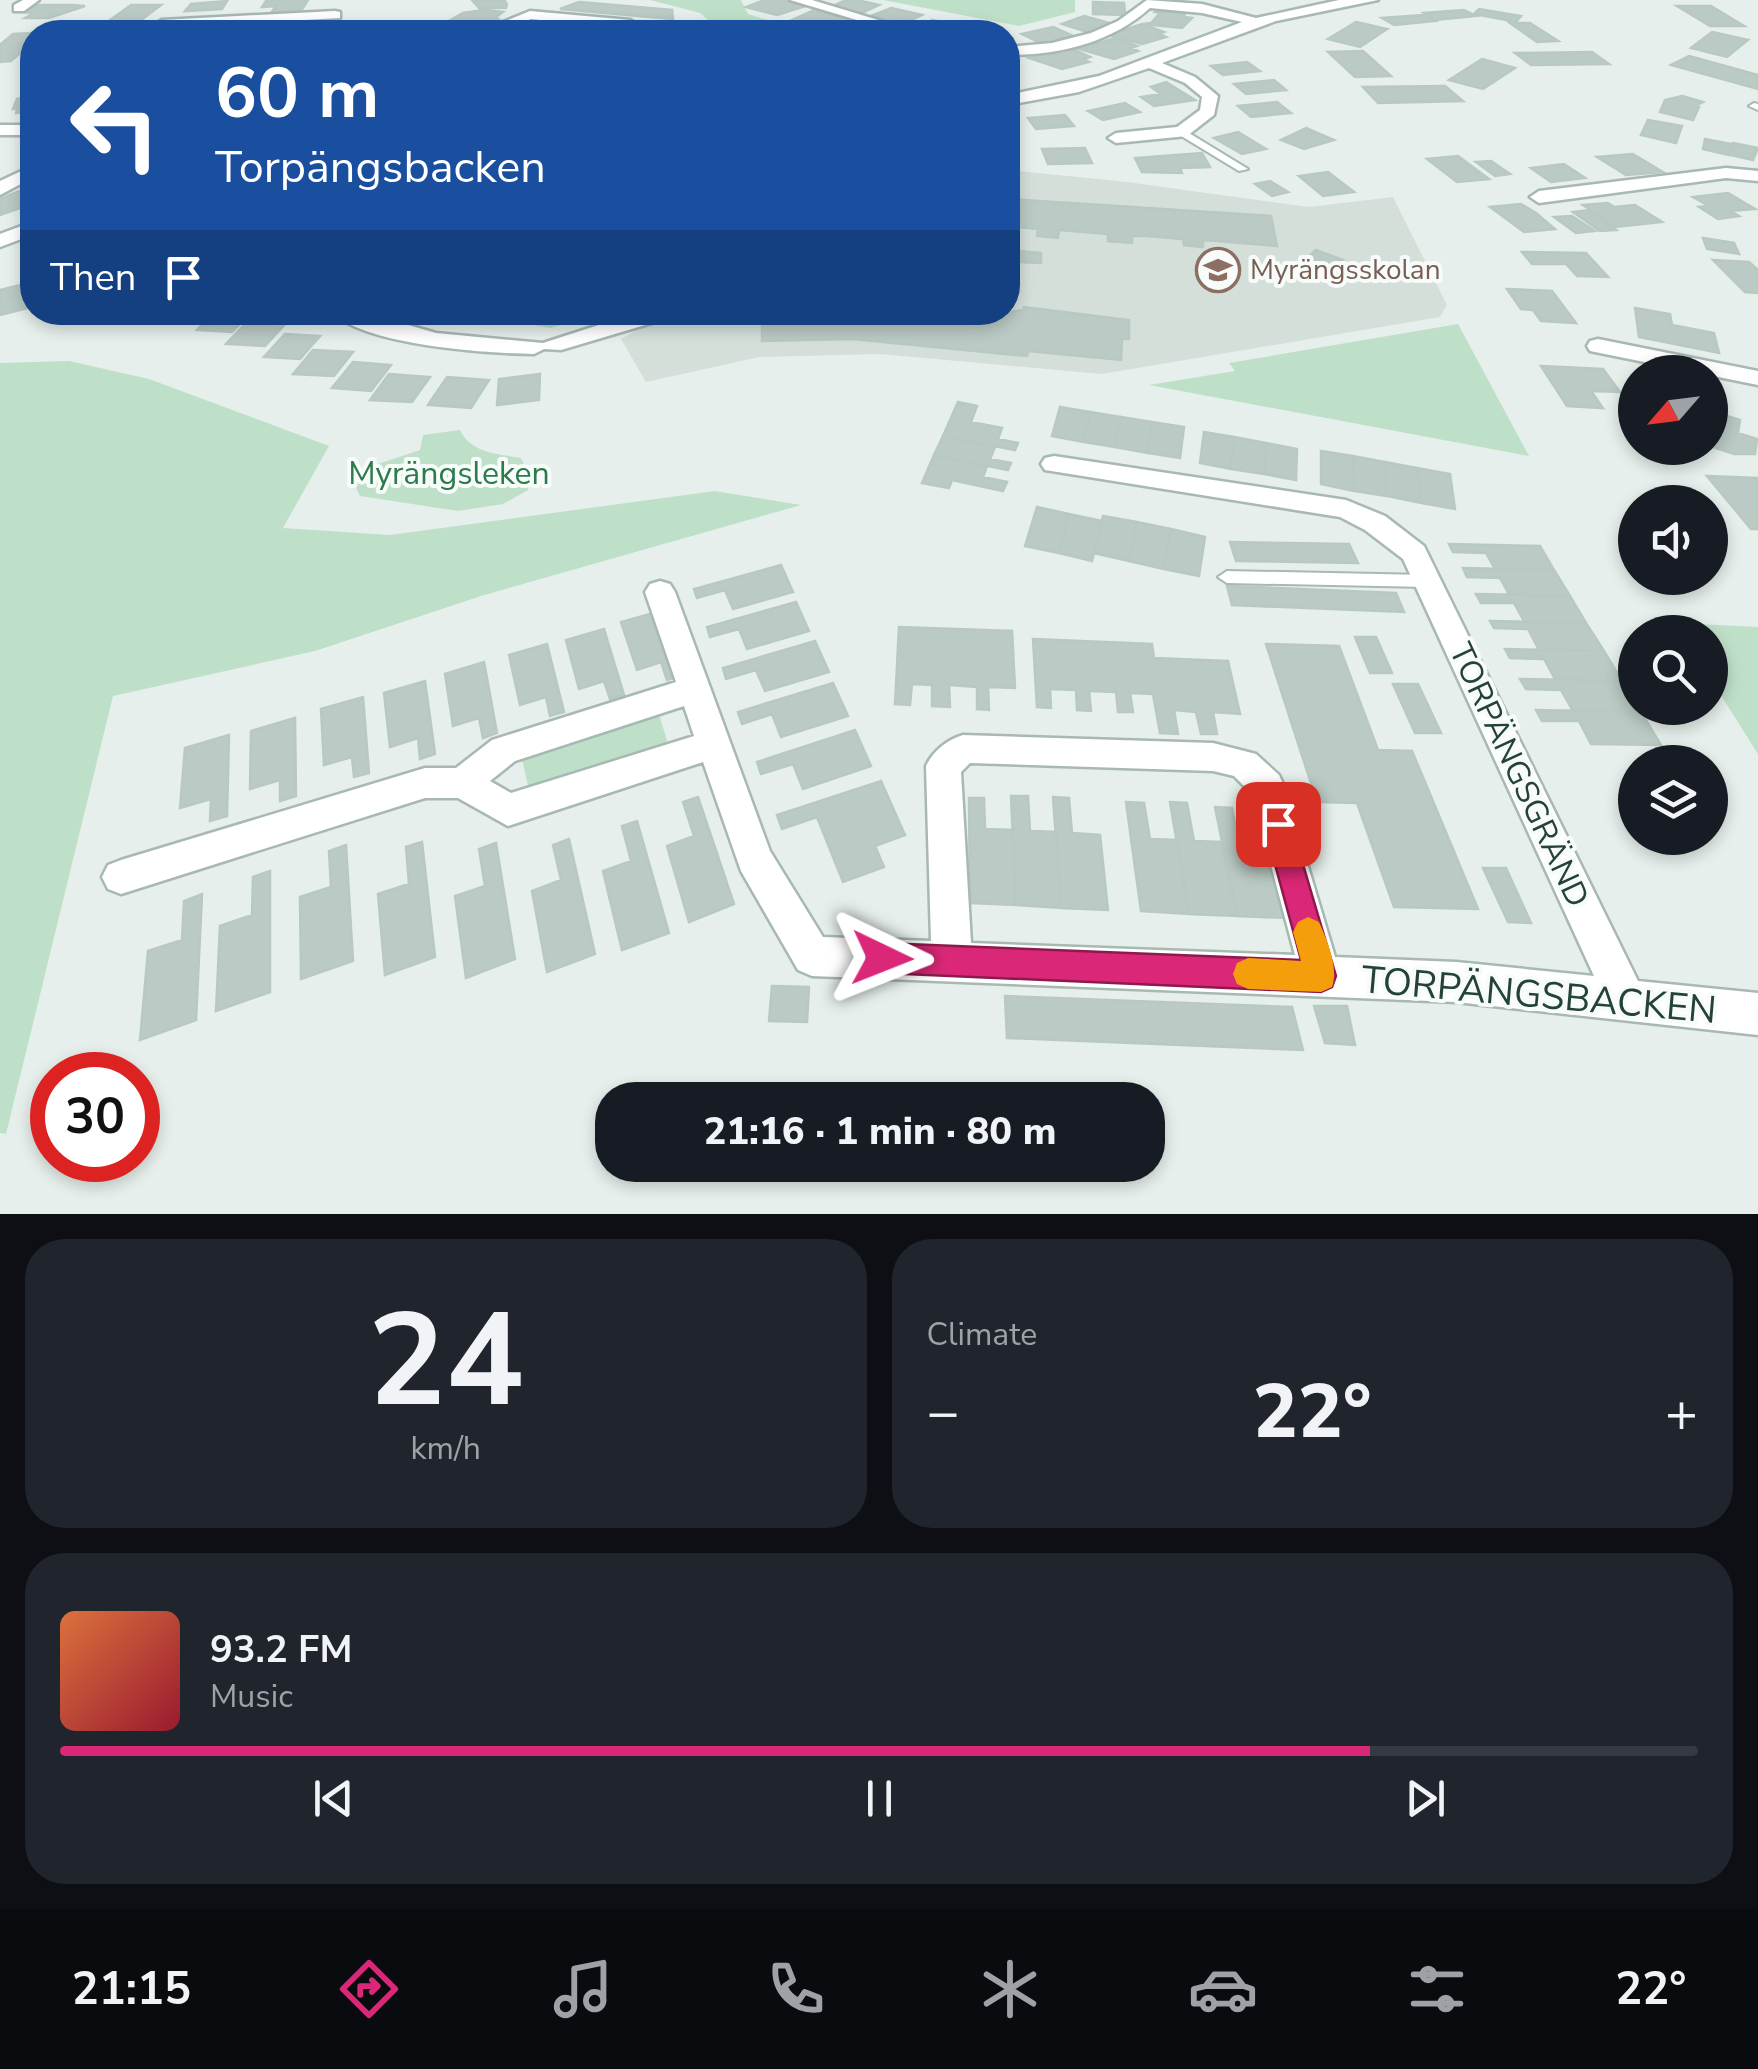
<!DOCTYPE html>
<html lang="en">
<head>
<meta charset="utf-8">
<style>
  :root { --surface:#171b24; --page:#20242c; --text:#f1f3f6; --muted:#9ea1a6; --line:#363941; --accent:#db2777 }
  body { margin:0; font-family:"Nunito Sans",sans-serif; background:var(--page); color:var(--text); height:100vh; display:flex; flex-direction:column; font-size:38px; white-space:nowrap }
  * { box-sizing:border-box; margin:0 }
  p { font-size:32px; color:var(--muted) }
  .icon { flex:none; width:55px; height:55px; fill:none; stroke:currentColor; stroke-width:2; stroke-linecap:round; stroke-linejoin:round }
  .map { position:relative; height:1214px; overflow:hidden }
  .drawer { display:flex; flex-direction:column; gap:25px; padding:25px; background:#0d0f14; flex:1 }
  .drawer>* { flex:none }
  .top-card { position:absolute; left:20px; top:20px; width:1000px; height:305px; border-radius:40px; box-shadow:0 5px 15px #0003; background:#1a4fa0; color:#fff; overflow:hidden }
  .needle { width:65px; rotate:242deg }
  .controls { position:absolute; left:1618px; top:355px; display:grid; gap:20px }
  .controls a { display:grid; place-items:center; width:110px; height:110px; border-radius:50%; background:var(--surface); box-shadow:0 5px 15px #0003; font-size:50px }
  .speed { position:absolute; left:30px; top:1052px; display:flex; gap:20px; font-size:50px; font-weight:700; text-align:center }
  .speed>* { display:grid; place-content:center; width:130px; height:130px; border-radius:50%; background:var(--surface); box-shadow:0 5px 15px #0003; line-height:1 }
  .speed .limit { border:15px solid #d22; background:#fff; color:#111 }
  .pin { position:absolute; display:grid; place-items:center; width:85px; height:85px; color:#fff; margin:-42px; border-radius:20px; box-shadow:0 5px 15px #0006 }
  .me { position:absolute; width:110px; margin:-55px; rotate:92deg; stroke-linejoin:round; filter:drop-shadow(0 0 8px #0008) }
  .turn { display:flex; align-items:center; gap:35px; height:210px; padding:0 30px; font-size:45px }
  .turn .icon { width:130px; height:130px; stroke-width:2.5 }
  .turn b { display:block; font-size:70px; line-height:85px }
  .then { display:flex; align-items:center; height:95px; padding:0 30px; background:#0003; gap:20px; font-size:38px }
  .big { font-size:75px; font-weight:800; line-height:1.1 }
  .drawer .tile { flex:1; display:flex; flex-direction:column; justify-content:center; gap:15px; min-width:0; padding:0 35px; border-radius:40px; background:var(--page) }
  .drawer .dial { align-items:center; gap:0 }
  .dial b { font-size:130px; line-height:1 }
  .song { display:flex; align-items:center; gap:30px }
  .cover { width:120px; height:120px; border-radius:15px; background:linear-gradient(135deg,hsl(20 70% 55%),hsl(350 70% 35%)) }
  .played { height:10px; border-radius:5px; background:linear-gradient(90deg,var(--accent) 80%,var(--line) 80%) }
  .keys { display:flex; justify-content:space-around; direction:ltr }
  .heat { display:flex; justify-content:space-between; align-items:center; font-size:55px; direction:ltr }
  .drawer .tiles { flex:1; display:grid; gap:25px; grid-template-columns:1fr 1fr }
  .tile:last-child { grid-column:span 2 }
  .trip { position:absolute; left:595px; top:1082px; width:570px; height:100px; border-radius:40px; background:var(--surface); box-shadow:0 5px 15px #0003; font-weight:800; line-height:100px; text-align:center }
  .dock { display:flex; height:160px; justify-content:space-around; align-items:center; background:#090b0e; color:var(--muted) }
  .dock .icon { width:70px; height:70px }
  .dock .current { color:var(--accent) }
  .dock b { font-size:45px; color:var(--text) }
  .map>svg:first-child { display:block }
  .built { fill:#d4dfda }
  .green { fill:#bfe0c8 }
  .building { fill:#bbcac4; stroke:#b8c9c2; stroke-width:2.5 }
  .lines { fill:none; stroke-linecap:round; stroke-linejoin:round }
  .service-casing { stroke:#a8b8b2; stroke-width:4 }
  .minor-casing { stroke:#a8b8b2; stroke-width:5 }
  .service { fill:#fff; fill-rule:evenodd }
  .minor { fill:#fff; fill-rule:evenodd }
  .route { fill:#db2777; stroke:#8e194d; stroke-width:2.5 }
  .slow { fill:#f59e0b }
  .labels { text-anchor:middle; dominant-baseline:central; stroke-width:8; stroke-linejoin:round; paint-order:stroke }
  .far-education-label { font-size:28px; fill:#785e54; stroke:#f7fbf9; text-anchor:start }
  .park-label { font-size:32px; fill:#2d7a4b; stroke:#f7fbf9 }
  .street-label { font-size:32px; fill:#24423a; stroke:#f7fbf9 }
  .near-street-label { font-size:38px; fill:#24423a; stroke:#f7fbf9 }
</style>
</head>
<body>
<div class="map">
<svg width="1758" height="1214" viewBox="0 0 1758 1214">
  <rect width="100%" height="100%" fill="#e6efeb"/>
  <!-- built -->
  <path class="built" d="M1008 170 1127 182 1309 207 1393 197 1447 305 1440 317 1102 374 880 354 759 357 646 382 621 339 646 325 687 313 1008 312Z"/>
  <!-- green -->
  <path class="green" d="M650 0H741L748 14 807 32H722L700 13Z
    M883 0H1075V12L1019 26Z
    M463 313H598L551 328Z
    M1458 324 1529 456 1149 385 1235 371 1229 363Z
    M69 361 149 379 329 446 283 528 390 535 715 491 801 505 481 596 315 651 113 696 6 1134 0 1133V363Z
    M460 430C470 453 499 454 521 458L528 473V490L503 504 458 511 360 496 354 484 363 469 420 450 423 435Z
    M1676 623 1758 627V754L1710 678V632H1681Z
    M659 714 668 744 529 790 522 759Z"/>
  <!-- building -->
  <path class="building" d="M281 0H308L301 11 271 13 276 6 262 7 266 1Z
    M472 0H504L507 4 506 8H479Z
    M765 0H781L806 6 777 15 746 7Z
    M846 0H857L879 5 862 13 833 6Z
    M227 1 222 9 185 11 191 4Z
    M579 2 672 10 673 19 560 9Z
    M1093 2 1124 3 1125 15 1093 14Z
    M35 5H73L85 6 49 18H25L34 13 21 12Z
    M131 5H161L137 23H106Z
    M1677 6H1711L1744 26H1710Z
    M891 8 922 15 903 24 871 16Z
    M1479 9 1521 16 1516 22 1474 14Z
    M484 10 503 12 495 18 498 19 464 32 422 31 433 30 463 13Z
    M814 10 823 14 851 19 822 29 790 21Z
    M1158 10 1185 14 1183 17 1192 18 1182 28 1143 24 1151 23 1160 13 1155 12Z
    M1464 10 1476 16 1435 20 1424 13Z
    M1423 15 1435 21 1394 25 1382 18Z
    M1084 16 1109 23 1087 32 1062 24Z
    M932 20 967 27 958 32 914 30Z
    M551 22 577 23 602 27 591 32H532L530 25Z
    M1356 22 1387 29 1360 47 1328 39Z
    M280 23 274 32H246L252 24Z
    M1510 23H1530L1558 41 1537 42Z
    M1142 24 1164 32 1159 34 1166 37 1142 44 1108 35Z
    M1053 27 1073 36 1042 44 1022 34Z
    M1712 32 1748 40 1727 57 1691 48Z
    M32 33V43L11 61 0 62V45L13 34Z
    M1115 38 1137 46 1131 48 1138 51 1114 59 1079 49Z
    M1070 48 1090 57 1083 59 1089 62 1062 69 1029 58Z
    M1363 51 1391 76 1355 77 1328 52Z
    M1592 52 1609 64 1531 65 1515 53Z
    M1689 56 1758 75V89L1671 65Z
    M1482 59 1515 68 1483 89 1449 80Z
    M1247 62 1260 71 1223 75 1211 66Z
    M1274 80 1286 90 1246 94 1234 84Z
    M1166 82 1195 100 1154 106 1141 97 1161 94 1151 87Z
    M1445 86 1463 101 1378 103 1363 87Z
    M1682 96 1703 102 1695 106 1699 107 1693 120 1660 112 1665 100Z
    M32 97V111L16 113 17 108 13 109 17 99Z
    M1277 102 1291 113 1251 117 1238 106Z
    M1125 103 1140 112 1103 120 1088 111Z
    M1065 115 1074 126 1036 129 1028 118Z
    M1648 120 1682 126 1676 143 1641 135Z
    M1306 128 1334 140 1304 149 1281 140Z
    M1238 132 1266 149 1242 154 1214 138Z
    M1705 139 1731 144 1729 155 1703 149Z
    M1733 143 1758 148 1753 160 1731 155Z
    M1085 148 1092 163 1048 164 1042 149Z
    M1202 153 1210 167 1180 168 1182 173 1142 172 1135 158Z
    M1633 154 1663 172 1626 175 1597 157Z
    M1458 156 1489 179 1457 182 1427 159Z
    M1491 161 1510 174 1495 176 1476 162Z
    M1564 164 1585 178 1551 182 1531 168Z
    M1328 172 1354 192 1323 196 1299 176Z
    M1270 181 1288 192 1272 196 1255 184Z
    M19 191 32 196V204L0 215V199Z
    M1728 193 1755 209 1730 211 1739 216 1718 219 1699 207 1709 206 1693 197Z
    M1008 199 1271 216 1277 246 1203 240V247L1184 245 1183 239 1146 236H1132V243L1108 241V234L1059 230 1058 238 1037 236 1038 229 1008 226Z
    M1608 203 1614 207 1635 205 1662 222 1615 227 1583 205Z
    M1521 204 1536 213 1555 229 1524 232 1490 207Z
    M1589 210 1616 230 1600 231 1573 212Z
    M1572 216 1595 231 1576 233 1554 217Z
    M1703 238 1734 243 1739 254 1707 249Z
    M1316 250 1343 260 1334 269 1306 259Z
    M1017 251 1041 253V263L1016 262Z
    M1522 252 1586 253 1608 277 1577 276 1566 264H1532Z
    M1713 260 1749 262 1758 270V293L1745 292Z
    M32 282V307L0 315V290Z
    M1507 289 1552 291 1576 323 1541 321 1533 310 1521 309Z
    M1024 307 1129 320V339H1122L1121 360 1028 351 1027 356 852 339 762 341V314L776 312H1008L1023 310Z
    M1635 308 1670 314 1672 325 1714 333 1719 353 1639 337Z
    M170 312H206L198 320 164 318Z
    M215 312H252L232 332 197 330Z
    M248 321 286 323 265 346 226 344Z
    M285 334 320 336 300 359 264 357Z
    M313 350 353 352 334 376 293 374Z
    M353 362 391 365 371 391 332 388Z
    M1541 366 1603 369 1620 392 1591 391 1603 408 1567 406Z
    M389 374 430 377 412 402 370 400Z
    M540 374 539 400 497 405 499 379Z
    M447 377 489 380 471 408 428 405Z
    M958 402 977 406 971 422 1002 428 998 439 1018 443 1015 450 943 436Z
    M1060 407 1090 412 1084 442 1052 436Z
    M1710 411 1740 420 1738 433 1757 439 1755 454H1734L1710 446Z
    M1090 412 1121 417 1115 447 1084 442Z
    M1121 417 1152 422 1148 453 1115 447Z
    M1152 422 1184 427 1180 458 1148 453Z
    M1204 432 1234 437 1231 469 1200 463Z
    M943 436 995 447 990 459 1011 463 1008 470 934 455Z
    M1234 437 1266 443 1264 474 1231 469Z
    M1266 443 1297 449 1296 480 1264 474Z
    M1321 451 1353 456 1354 491 1321 484Z
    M934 455 987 466 983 477 1007 482 1003 491 952 480 949 488 922 483Z
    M1353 456 1385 462 1387 496 1354 491Z
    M1385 462 1417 468 1421 503 1387 496Z
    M1417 468 1450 474 1455 509 1421 503Z
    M1707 476 1758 478V529H1751Z
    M1037 507 1069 514 1059 553 1025 546Z
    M1069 514 1102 521 1092 561 1059 553Z
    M1103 516 1137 522 1129 561 1094 553Z
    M1137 522 1171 529 1164 569 1129 561Z
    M1171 529 1205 537 1199 576 1164 569Z
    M1230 542 1349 544 1358 563 1236 561Z
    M1449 544 1540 546 1554 570 1495 569 1486 553 1453 552Z
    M781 565 793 592 733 609 725 590 697 598 694 589Z
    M1463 568 1554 570 1570 596 1509 594 1500 578 1467 577Z
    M1227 586 1396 593 1404 612 1232 605Z
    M1476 594 1570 596 1586 623 1524 621 1514 603H1481Z
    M796 602 809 631 747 649 739 629 710 637 707 627Z
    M657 612 680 676 667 680 661 662 637 670 621 622Z
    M1490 621 1586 623 1604 651 1539 650 1528 629 1494 628Z
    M899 627 1012 631 1015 688 988 687 989 710 977 709V687L949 685 950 707 932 706V685L912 684 910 705 895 704Z
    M604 629 624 695 610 699 604 681 579 689 566 640Z
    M1355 637H1376L1392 673H1370Z
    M1033 639 1152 644 1154 658 1228 661 1240 714 1213 712 1217 734H1201L1196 712 1174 710 1178 734 1160 733 1153 694 1130 693 1133 712H1118L1116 692 1089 691 1091 711 1077 710 1076 690 1050 689 1051 708 1037 707Z
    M815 641 829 672 765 691 756 670 726 679 723 668Z
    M547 644 564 712 550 716 546 697 520 705 509 655Z
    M1266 644 1339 646 1378 750 1412 751 1478 909 1394 907 1357 803 1317 802Z
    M1505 649 1604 651 1622 681 1555 679 1544 659 1510 658Z
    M484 662 497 733 483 738 479 718 453 726 445 674Z
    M1520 679 1622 681 1641 712 1573 711 1561 690 1526 689Z
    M425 681 435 754 420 759 418 738 390 747 384 693Z
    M833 683 848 716 781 737 772 714 742 724 738 712Z
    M1393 684H1418L1441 733H1415Z
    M363 697 369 773 354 777 352 757 324 765 321 709Z
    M1536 710 1641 712 1661 745 1591 744 1579 721H1542Z
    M295 718 296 796 280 801V780L250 789 251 731Z
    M855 730 871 766 803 789 793 764 761 774 757 762Z
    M229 735 227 816 210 821 211 799 180 808 185 748Z
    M881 781 905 835 875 846 884 867 843 882 817 817 782 829 777 815Z
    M1011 796H1028L1030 831 1056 832 1061 908 1016 905Z
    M698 797 734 904 689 922 667 846 694 836 683 802Z
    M1053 797 1069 798 1072 833 1100 835 1108 910 1061 908Z
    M969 798H984L985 829 1013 830 1016 905 970 903Z
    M1126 802 1144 803 1150 839 1177 840 1189 914 1141 911Z
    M1170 802 1187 803 1194 841 1222 842 1237 916 1189 914Z
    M1215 807 1232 808 1239 843 1268 844 1286 918 1237 916Z
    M637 821 669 933 622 950 603 871 631 861 622 826Z
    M569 839 595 954 547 972 532 891 561 880 553 845Z
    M422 842 435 957 385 975 378 894 409 884 406 847Z
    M496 843 515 959 466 978 455 896 485 886 479 849Z
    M346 845 353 961 301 979 300 897 331 887 329 851Z
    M1483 868H1506L1531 923 1508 922Z
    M270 871V992L216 1011 220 926 252 915 253 877Z
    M202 894 196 1020 140 1040 148 951 182 940 184 901Z
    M772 986 809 987 807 1022 769 1021Z
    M1005 996 1292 1007 1303 1050 1007 1038Z
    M1314 1006H1347L1355 1045 1325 1043Z"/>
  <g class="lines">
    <defs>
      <path id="service" d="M1754 103 1758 104V110L1749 106Z
        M1178 130H1184L1248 169 1239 171 1178 134Z
        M1227 571 1427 575 1436 581 1427 587 1227 583 1218 577Z"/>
      <path id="minor" d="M23 0H39L24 11H14V5Z
        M790 0H812L918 32H897Z
        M1147 0 1202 4 1256 18 1339 0H1378L1276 21 1162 63 1195 77 1218 96 1214 115 1187 136 1116 143 1108 138 1116 133 1177 127 1200 110 1202 97 1185 83 1149 68 1079 92 1008 105V95L1099 76 1242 22 1202 13 1150 8C1111 43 1059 55 1008 55V47L1052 43 1091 33 1118 21Z
        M335 11 340 12V18L162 28 155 24 162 20Z
        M530 11 630 20 650 32 531 19 497 32H479Z
        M0 125H32V135H0Z
        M32 166V178L0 195V181Z
        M1726 168 1758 171V181L1726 178 1539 203 1530 197 1539 191Z
        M32 222V235L0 247V234Z
        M331 312H363L436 333 543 343 639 312H675L672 317 561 350 544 349 534 354C485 353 368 346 331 312Z
        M1598 339 1758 371V385L1590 351 1587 346 1590 341Z
        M1054 456 1346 500 1385 516 1424 546 1638 981 1758 993V1035L1456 1002 812 976 798 970 741 871 703 762 508 826 458 798H425L121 894 108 889 102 877 108 865 121 860 425 768H456L492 740 676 682 645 592 650 584 660 581 670 584 675 592 770 851 823 937 931 941 926 766C933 751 947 740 963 735L1213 743 1256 754 1279 775 1284 786 1335 957 1456 962 1594 976 1403 559 1365 530 1340 517 1045 470 1041 464 1045 458ZM684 706 694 736 511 793 490 781 515 761ZM970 763 1213 771 1234 776 1252 794 1295 955 971 943 961 772Z"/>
    </defs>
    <!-- service casing -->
    <use href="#service" class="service-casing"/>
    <!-- minor casing -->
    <use href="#minor" class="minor-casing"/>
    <!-- service -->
    <use href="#service" class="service"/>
    <!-- minor -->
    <use href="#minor" class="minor"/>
  </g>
  <!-- route -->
  <path class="route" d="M1278 812 1287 815 1291 824 1336 976 1332 987 1321 992 882 973 871 969 867 958 871 948 882 943 1301 960 1264 824 1268 815Z"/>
  <!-- slow -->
  <path class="slow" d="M1308 917 1319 922C1327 940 1339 968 1332 987L1321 992 1248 989 1237 984 1233 974 1237 963 1248 958 1301 961 1293 932 1298 922Z"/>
  <!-- icons -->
  <defs>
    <symbol id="school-ring" viewBox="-11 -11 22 22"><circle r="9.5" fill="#f7fbf9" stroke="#8d6e63" stroke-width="1.5"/><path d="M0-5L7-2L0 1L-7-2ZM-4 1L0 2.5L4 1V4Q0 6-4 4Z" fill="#8d6e63"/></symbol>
  </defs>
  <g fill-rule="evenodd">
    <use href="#school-ring" x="1193" y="245" width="50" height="50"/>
  </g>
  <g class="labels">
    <!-- far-education labels -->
    <g class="far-education-label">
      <text x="1250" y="270">Myrängsskolan</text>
    </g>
    <!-- park labels -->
    <g class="park-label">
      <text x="449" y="473">Myrängsleken</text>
    </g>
    <!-- street labels -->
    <g class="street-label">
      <text transform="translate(1519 775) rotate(65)">TORPÄNGSGRÄND</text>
    </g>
    <!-- near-street labels -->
    <g class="near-street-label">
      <text transform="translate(1539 995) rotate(5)">TORPÄNGSBACKEN</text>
    </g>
  </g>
</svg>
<div class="controls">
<a><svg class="needle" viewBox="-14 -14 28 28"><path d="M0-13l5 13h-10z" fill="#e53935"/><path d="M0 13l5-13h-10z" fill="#9ea1a6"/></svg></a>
<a><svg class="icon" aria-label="sound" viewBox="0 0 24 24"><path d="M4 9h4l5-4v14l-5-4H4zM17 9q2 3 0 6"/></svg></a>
<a><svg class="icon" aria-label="search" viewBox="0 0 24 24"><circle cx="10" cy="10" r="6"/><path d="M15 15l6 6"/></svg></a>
<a><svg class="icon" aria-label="layers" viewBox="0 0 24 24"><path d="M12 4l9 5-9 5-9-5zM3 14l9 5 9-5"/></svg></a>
</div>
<div class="speed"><div class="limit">30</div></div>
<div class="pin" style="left:1278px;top:824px;background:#d93025"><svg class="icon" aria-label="arrive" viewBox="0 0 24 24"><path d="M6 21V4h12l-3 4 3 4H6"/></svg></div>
<svg class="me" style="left:882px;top:958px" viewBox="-20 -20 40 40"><path d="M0-17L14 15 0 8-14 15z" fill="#db2777" stroke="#fff" stroke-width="4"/></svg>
<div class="trip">21:16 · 1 min · 80 m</div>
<div class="top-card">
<div class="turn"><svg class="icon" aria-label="left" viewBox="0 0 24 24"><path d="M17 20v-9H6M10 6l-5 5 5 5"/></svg><div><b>60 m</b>Torpängsbacken</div></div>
<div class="then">Then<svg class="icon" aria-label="arrive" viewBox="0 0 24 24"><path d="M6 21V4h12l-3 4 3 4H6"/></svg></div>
</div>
</div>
<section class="drawer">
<div class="tiles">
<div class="tile dial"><b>24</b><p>km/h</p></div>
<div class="tile"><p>Climate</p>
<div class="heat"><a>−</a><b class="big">22°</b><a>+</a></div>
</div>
<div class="tile">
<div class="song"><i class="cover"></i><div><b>93.2 FM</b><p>Music</p></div></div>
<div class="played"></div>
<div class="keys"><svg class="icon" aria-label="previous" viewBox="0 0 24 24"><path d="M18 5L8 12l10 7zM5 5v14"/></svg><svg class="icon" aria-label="pause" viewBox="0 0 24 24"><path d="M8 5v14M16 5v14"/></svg><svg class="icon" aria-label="next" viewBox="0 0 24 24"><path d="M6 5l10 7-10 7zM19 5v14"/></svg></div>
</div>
</div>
</section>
<nav class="dock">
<b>21:15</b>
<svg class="icon current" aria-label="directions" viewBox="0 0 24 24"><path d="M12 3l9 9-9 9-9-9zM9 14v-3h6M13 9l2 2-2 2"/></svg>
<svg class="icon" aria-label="music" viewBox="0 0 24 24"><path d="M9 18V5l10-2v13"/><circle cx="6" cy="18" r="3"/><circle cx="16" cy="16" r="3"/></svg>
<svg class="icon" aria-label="phone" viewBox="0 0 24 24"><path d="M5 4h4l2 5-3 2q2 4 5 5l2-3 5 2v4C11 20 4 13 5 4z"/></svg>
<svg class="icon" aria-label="climate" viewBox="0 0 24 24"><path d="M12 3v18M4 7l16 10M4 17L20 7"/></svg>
<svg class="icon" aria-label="car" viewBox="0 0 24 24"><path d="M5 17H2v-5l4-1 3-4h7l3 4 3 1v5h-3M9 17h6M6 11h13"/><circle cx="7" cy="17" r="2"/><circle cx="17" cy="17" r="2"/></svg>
<svg class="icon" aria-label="filters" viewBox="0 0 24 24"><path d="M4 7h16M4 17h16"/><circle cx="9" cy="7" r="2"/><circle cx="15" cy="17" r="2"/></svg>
<b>22°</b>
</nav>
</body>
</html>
